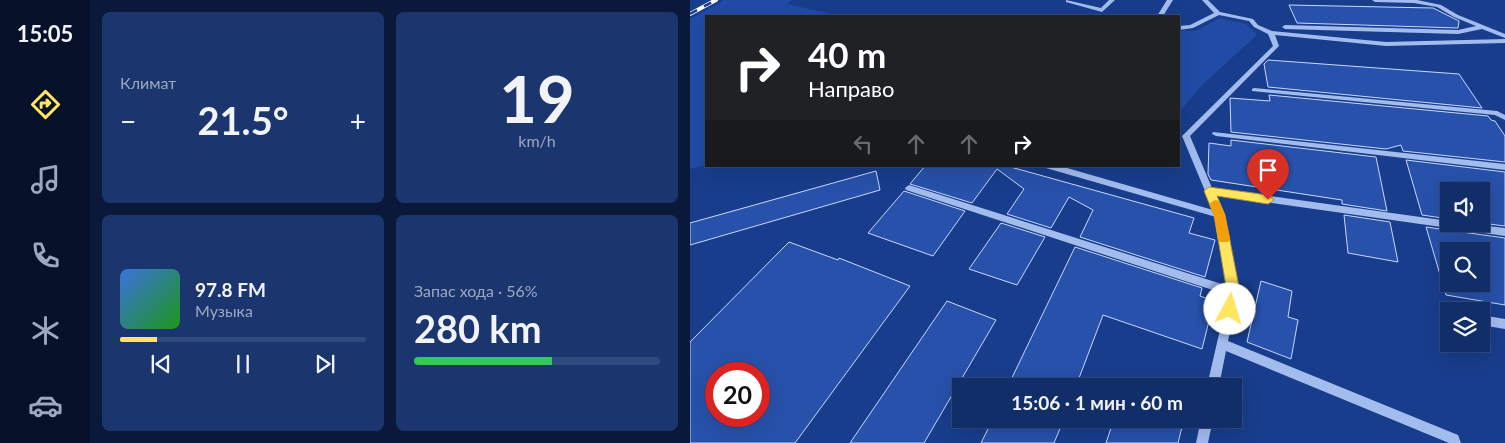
<!DOCTYPE html>
<html lang="ru">
<head>
<meta charset="utf-8">
<style>
  :root { --surface:#122e69; --page:#1b366f; --text:#f1f3f6; --muted:#9ca8c0; --line:#314a7d; --accent:#ffe560 }
  body { margin:0; font-family:Lato,sans-serif; background:var(--page); color:var(--text); height:100vh; display:flex; flex-direction:column; font-size:19px; white-space:nowrap }
  * { box-sizing:border-box; margin:0 }
  p { font-size:16px; color:var(--muted) }
  .icon { flex:none; width:28px; height:28px; fill:none; stroke:currentColor; stroke-width:2; stroke-linecap:round; stroke-linejoin:round }
  .map { position:relative; flex:1; overflow:hidden }
  .drawer { display:flex; flex-direction:column; gap:12px; padding:12px; background:#0a193a; width:600px }
  .drawer>* { flex:none }
  .hud { position:absolute; left:15px; top:15px; width:475px; height:152px; border-radius:0px; box-shadow:0 5px 20px #0002,0 0 0 1px var(--line); background:#202124; color:#fff; overflow:hidden }
  .tools { position:absolute; left:750px; top:182px; display:grid; gap:10px }
  .tools a { display:grid; place-items:center; width:50px; height:50px; border-radius:0px; background:var(--surface); box-shadow:0 5px 20px #0002,0 0 0 1px var(--line); font-size:25px }
  .speed { position:absolute; left:15px; top:362px; display:flex; gap:10px; font-size:25px; font-weight:700; text-align:center }
  .speed>* { display:grid; place-content:center; width:65px; height:65px; border-radius:50%; background:var(--surface); box-shadow:0 5px 20px #0002,0 0 0 1px var(--line); line-height:1 }
  .speed .limit { border:8px solid #d22; background:#fff; color:#111 }
  .pin { position:absolute; display:grid; place-items:center; width:42px; height:42px; color:#fff; margin:-51px -21px; border-radius:50% 50% 50% 0; rotate:-45deg; box-shadow:0 0 5px #0007 }
  .pin .icon { rotate:45deg }
  .me { position:absolute; width:55px; margin:-28px; rotate:6deg; stroke-linejoin:round; filter:drop-shadow(0 0 4px #0008) }
  .turn { display:flex; align-items:center; gap:18px; height:105px; padding:0 20px; font-size:22px }
  .turn .icon { width:65px; height:65px; stroke-width:2.5 }
  .turn b { display:block; font-size:35px; line-height:42px }
  .lanes { display:flex; align-items:center; height:48px; padding:0 20px; background:#0003; justify-content:center; gap:25px; direction:ltr }
  .lanes .off { opacity:.35 }
  .big { font-size:38px; font-weight:700; line-height:1.1 }
  .drawer .widget { flex:1; display:flex; flex-direction:column; justify-content:center; gap:8px; min-width:0; padding:0 18px; border-radius:8px; background:var(--page) }
  .drawer .dial { align-items:center; gap:0 }
  .dial b { font-size:65px; line-height:1 }
  .song { display:flex; align-items:center; gap:15px }
  .cover { width:60px; height:60px; border-radius:8px; background:linear-gradient(135deg,hsl(220 70% 55%),hsl(120 70% 35%)) }
  .played { height:5px; border-radius:2px; background:linear-gradient(90deg,var(--accent) 15%,var(--line) 15%) }
  .keys { display:flex; justify-content:space-around; direction:ltr }
  .heat { display:flex; justify-content:space-between; align-items:center; font-size:28px; direction:ltr }
  .charge { height:8px; border-radius:4px; background:linear-gradient(90deg,#34c759 56%,var(--line) 0) }
  .drawer .tiles { flex:1; display:grid; gap:12px; grid-template-columns:repeat(2,1fr) }
  .trip { position:absolute; left:262px; top:378px; width:290px; height:50px; border-radius:0px; background:var(--surface); box-shadow:0 5px 20px #0002,0 0 0 1px var(--line); font-weight:700; line-height:50px; text-align:center }
  main { display:flex; flex:1; min-height:0 }
  .tabs { display:flex; flex-direction:column; width:90px; justify-content:space-around; align-items:center; background:#07122a; color:var(--muted) }
  .tabs .icon { width:35px; height:35px }
  .tabs .current { color:var(--accent) }
  .tabs b { font-size:22px; color:var(--text) }
  .map>svg:first-child { display:block }
  .green { fill:#214ca6 }
  .building { fill:#2751ab; stroke:#c9d9fa; fill-rule:evenodd }
  .lines { fill:none; stroke-linecap:round; stroke-linejoin:round }
  .minor { fill:#a3bcee; fill-rule:evenodd }
  .rail-casing { stroke:#fff; stroke-width:4 }
  .rail { stroke:#183d8c; stroke-width:2.5; stroke-dasharray:8; stroke-linecap:butt }
  .route { fill:#ffe560; stroke:#a6953e }
  .slow { fill:#f59e0b }
</style>
</head>
<body>
<main>
<nav class="tabs">
<b>15:05</b>
<svg class="icon current" aria-label="directions" viewBox="0 0 24 24"><path d="M12 3l9 9-9 9-9-9zM9 14v-3h6M13 9l2 2-2 2"/></svg>
<svg class="icon" aria-label="music" viewBox="0 0 24 24"><path d="M9 18V5l10-2v13"/><circle cx="6" cy="18" r="3"/><circle cx="16" cy="16" r="3"/></svg>
<svg class="icon" aria-label="phone" viewBox="0 0 24 24"><path d="M5 4h4l2 5-3 2q2 4 5 5l2-3 5 2v4C11 20 4 13 5 4z"/></svg>
<svg class="icon" aria-label="climate" viewBox="0 0 24 24"><path d="M12 3v18M4 7l16 10M4 17L20 7"/></svg>
<svg class="icon" aria-label="car" viewBox="0 0 24 24"><path d="M5 17H2v-5l4-1 3-4h7l3 4 3 1v5h-3M9 17h6M6 11h13"/><circle cx="7" cy="17" r="2"/><circle cx="17" cy="17" r="2"/></svg>
</nav>
<section class="drawer">
<div class="tiles">
<div class="widget"><p>Климат</p>
<div class="heat"><a>−</a><b class="big">21.5°</b><a>+</a></div>
</div>
<div class="widget dial"><b>19</b><p>km/h</p></div>
<div class="widget">
<div class="song"><i class="cover"></i><div><b>97.8 FM</b><p>Музыка</p></div></div>
<div class="played"></div>
<div class="keys"><svg class="icon" aria-label="previous" viewBox="0 0 24 24"><path d="M18 5L8 12l10 7zM5 5v14"/></svg><svg class="icon" aria-label="pause" viewBox="0 0 24 24"><path d="M8 5v14M16 5v14"/></svg><svg class="icon" aria-label="next" viewBox="0 0 24 24"><path d="M6 5l10 7-10 7zM19 5v14"/></svg></div>
</div>
<div class="widget"><p>Запас хода · 56%</p><b class="big">280 km</b><div class="charge"></div></div>
</div>
</section>
<div class="map">
<svg width="815" height="443" viewBox="0 0 815 443">
  <rect width="100%" height="100%" fill="#183d8c"/>
  <!-- green -->
  <path class="green" d="M34 0H102L97 4 150 16H16V165L0 169V19Z
    M530 18 556 24 567 35 513 84 489 112V31H506Z"/>
  <!-- building -->
  <path class="building" d="M599 5 743 8 769 21 768 28 607 23Z
    M578 60 769 74 792 108 578 87 574 64Z
    M579 95 798 116 801 120 805 121 815 136V162L713 151 711 145 696 149 541 132 540 98 580 101Z
    M541 140 686 157 697 211 652 204V200L521 180 518 174 519 143 541 146Z
    M716 160 815 172V226L791 223V191H759V219L732 215Z
    M235 166H317L504 218 499 233 525 240 515 277 390 237 403 210 379 197 361 228 317 214 334 189 307 169 282 203 220 184Z
    M186 171 190 190 0 245V223Z
    M214 191 275 211 243 256 178 233Z
    M654 215 700 222 708 262 658 253Z
    M311 223 355 237 327 285 279 269Z
    M736 227 815 238V305L756 295ZM759 251H791V284H759Z
    M99 242 148 260 149 258 220 286 105 443H0V342ZM26 374H69V416H26Z
    M385 247 512 288 510 296 524 301 512 349 413 315 386 386H318Z
    M571 281 602 291 598 317 608 320 601 359 557 342Z
    M257 301 306 320 234 443H160Z
    M438 378H446L466 386H435Z
    M303 419H374L364 443H291Z
    M424 419H494L488 443H416Z"/>
  <g class="lines">
    <!-- minor -->
    <path class="minor" d="M376 0 411 8 419 0H425L412 12 376 2Z
      M477 0H483L473 16H467Z
      M512 0H518L530 12 563 19 568 25 582 31 696 42 815 39V43L696 46 585 35 589 46 588 47 500 136 522 188 759 221V224H781L815 228V236L525 195 534 215 549 292 538 341 768 435 771 443H759L536 351 529 386H517L538 295 216 190 215 188 219 185 538 286 526 217 356 168 355 166H370L523 210 492 136 583 46 578 34 564 27 559 21 529 15 503 28 489 30V26L500 25 524 13Z
      M682 0H727L751 5 768 15 815 34V38L792 29 768 34 595 29 592 27 595 25 768 30 786 26 764 17 747 7 724 3 685 2Z
      M564 88 807 111 815 115V120L805 115 562 91V89Z
      M523 132 815 164V170L526 136 522 134Z
      M791 315 815 319V329L791 325Z
      M511 419H523L518 443H506Z"/>
    <defs>
      <path id="rail" d="M0 14 26 0"/>
    </defs>
    <!-- rail casing -->
    <use href="#rail" class="rail-casing"/>
    <!-- rail -->
    <use href="#rail" class="rail"/>
  </g>
  <!-- route -->
  <path class="route" d="M519 187 578 195 584 200 578 204 527 196 535 215 550 292 545 313 540 315 535 313 533 309 537 292 524 215 514 191Z"/>
  <!-- slow -->
  <path class="slow" d="M525 200 529 201 535 215 540 239 538 242H530L528 239 524 215 519 204Z"/>
</svg>
<div class="tools">
<a><svg class="icon" aria-label="sound" viewBox="0 0 24 24"><path d="M4 9h4l5-4v14l-5-4H4zM17 9q2 3 0 6"/></svg></a>
<a><svg class="icon" aria-label="search" viewBox="0 0 24 24"><circle cx="10" cy="10" r="6"/><path d="M15 15l6 6"/></svg></a>
<a><svg class="icon" aria-label="layers" viewBox="0 0 24 24"><path d="M12 4l9 5-9 5-9-5zM3 14l9 5 9-5"/></svg></a>
</div>
<div class="speed"><div class="limit">20</div></div>
<div class="pin" style="left:578px;top:200px;background:#d93025"><svg class="icon" aria-label="arrive" viewBox="0 0 24 24"><path d="M6 21V4h12l-3 4 3 4H6"/></svg></div>
<svg class="me" style="left:540px;top:309px" viewBox="-20 -20 40 40"><circle r="19" fill="#fff"/><path d="M0-13L10 11 0 6-10 11z" fill="#ffe560"/></svg>
<div class="trip">15:06 · 1 мин · 60 m</div>
<div class="hud">
<div class="turn"><svg class="icon" aria-label="right" viewBox="0 0 24 24"><path d="M7 20v-9h11M14 6l5 5-5 5"/></svg><div><b>40 m</b>Направо</div></div>
<div class="lanes"><svg class="icon off" aria-label="left" viewBox="0 0 24 24"><path d="M17 20v-9H6M10 6l-5 5 5 5"/></svg><svg class="icon off" aria-label="ahead" viewBox="0 0 24 24"><path d="M12 20V5M6 11l6-6 6 6"/></svg><svg class="icon off" aria-label="ahead" viewBox="0 0 24 24"><path d="M12 20V5M6 11l6-6 6 6"/></svg><svg class="icon" aria-label="right" viewBox="0 0 24 24"><path d="M7 20v-9h11M14 6l5 5-5 5"/></svg></div>
</div>
</div>
</main>
</body>
</html>
